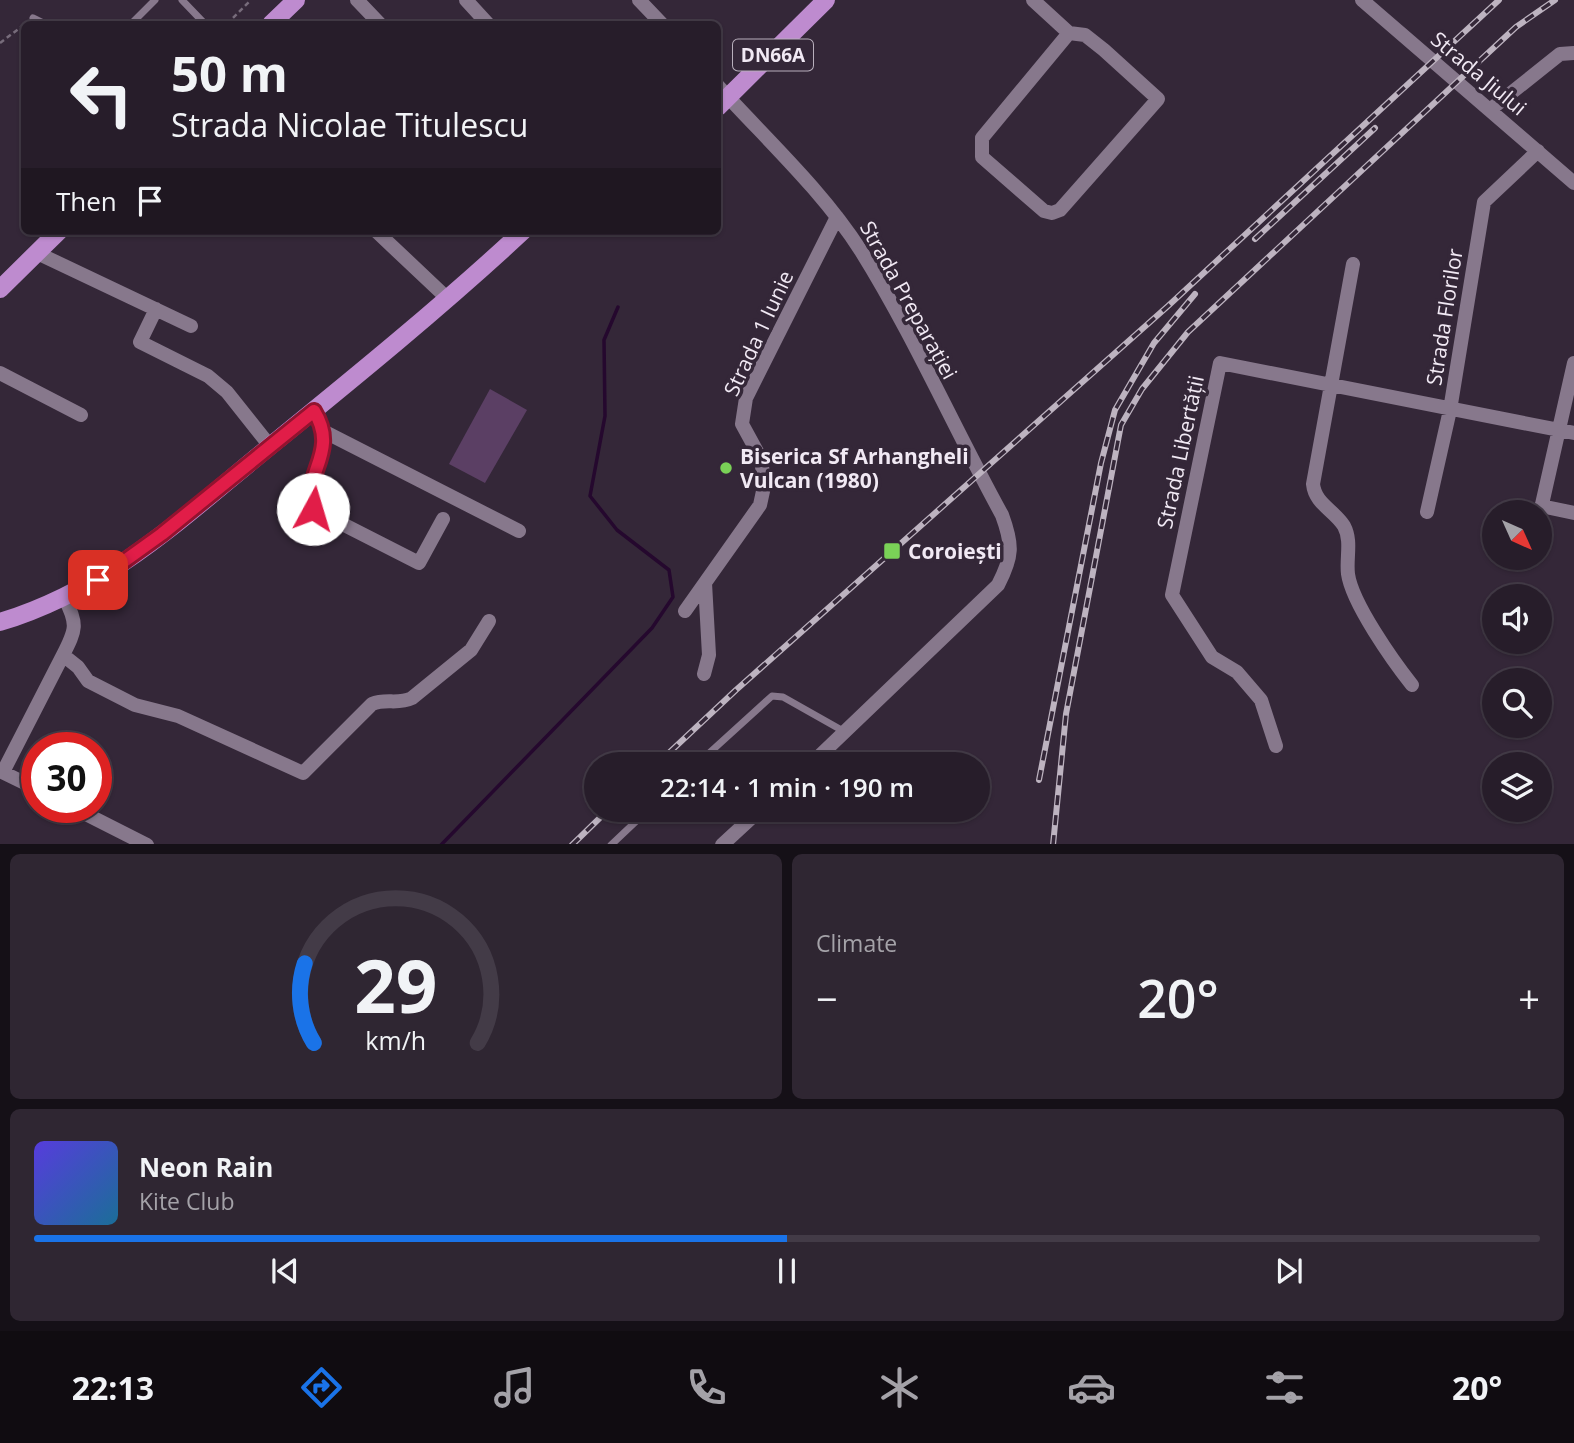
<!DOCTYPE html>
<html lang="en">
<head>
<meta charset="utf-8">
<style>
  :root { --surface:#271d2a; --page:#2f2632; --text:#f1f3f6; --muted:#a4a2a8; --line:#433b47; --accent:#1a73e8 }
  body { margin:0; font-family:"Open Sans",sans-serif; background:var(--page); color:var(--text); height:100vh; display:flex; flex-direction:column; font-size:26px; white-space:nowrap }
  * { box-sizing:border-box; margin:0 }
  p { font-size:23px; color:var(--muted) }
  .icon { flex:none; width:38px; height:38px; fill:none; stroke:currentColor; stroke-width:2; stroke-linecap:round; stroke-linejoin:round }
  .map { position:relative; height:844px; overflow:hidden }
  .panel { display:flex; flex-direction:column; gap:10px; padding:10px; background:#151017; flex:1 }
  .panel>* { flex:none }
  .guide { position:absolute; left:21px; top:21px; width:700px; height:214px; border-radius:10px; box-shadow:0 2px 5px #0004,0 0 0 2px var(--line); background:#271d2a; color:var(--text); overflow:hidden }
  .needle { width:46px; rotate:135deg }
  .fabs { position:absolute; left:1482px; top:500px; display:grid; gap:14px }
  .fabs a { display:grid; place-items:center; width:70px; height:70px; border-radius:50%; background:var(--surface); box-shadow:0 2px 5px #0004,0 0 0 2px var(--line); font-size:35px }
  .speed { position:absolute; left:21px; top:732px; display:flex; gap:14px; font-size:35px; font-weight:700; text-align:center }
  .speed>* { display:grid; place-content:center; width:91px; height:91px; border-radius:50%; background:var(--surface); box-shadow:0 2px 5px #0004,0 0 0 2px var(--line); line-height:1 }
  .speed .limit { border:10px solid #d22; background:#fff; color:#111 }
  .pin { position:absolute; display:grid; place-items:center; width:60px; height:60px; color:#fff; margin:-30px; border-radius:14px; box-shadow:0 4px 10px #0006 }
  .me { position:absolute; width:77px; margin:-38px; rotate:6deg; stroke-linejoin:round; filter:drop-shadow(0 0 5px #0008) }
  .turn { display:flex; align-items:center; gap:24px; height:147px; padding:0 35px; font-size:32px }
  .turn .icon { width:91px; height:91px; stroke-width:2.5 }
  .turn b { display:block; font-size:49px; line-height:60px }
  .then { display:flex; align-items:center; height:66px; padding:0 35px; background:#0003; gap:14px; font-size:26px }
  .big { font-size:52px; font-weight:600; line-height:1.1 }
  .panel .tile { flex:1; display:flex; flex-direction:column; justify-content:center; gap:10px; min-width:0; padding:0 24px; border-radius:10px; background:var(--page) }
  .panel .dial { align-items:center; gap:0 }
  .dial svg { height:182px; overflow:visible; fill:none; stroke:var(--line); stroke-width:7; stroke-linecap:round; text-anchor:middle }
  .dial text { fill:var(--text); stroke:none }
  .song { display:flex; align-items:center; gap:21px }
  .cover { width:84px; height:84px; border-radius:10px; background:linear-gradient(135deg,hsl(250 70% 55%),hsl(200 70% 35%)) }
  .played { height:7px; border-radius:4px; background:linear-gradient(90deg,var(--accent) 50%,var(--line) 50%) }
  .keys { display:flex; justify-content:space-around; direction:ltr }
  .heat { display:flex; justify-content:space-between; align-items:center; font-size:38px; direction:ltr }
  .panel .tiles { flex:1; display:grid; gap:10px; grid-template-columns:1fr 1fr }
  .tile:last-child { grid-column:span 2 }
  .trip { position:absolute; left:584px; top:752px; width:406px; height:70px; border-radius:35px; background:var(--surface); box-shadow:0 2px 5px #0004,0 0 0 2px var(--line); font-weight:600; line-height:70px; text-align:center }
  .tabs { display:flex; height:112px; justify-content:space-around; align-items:center; background:#100c11; color:var(--muted) }
  .tabs .icon { width:49px; height:49px }
  .tabs .selected { color:var(--accent) }
  .tabs b { font-size:32px; color:var(--text) }
  .map>svg:first-child { display:block }
  .green { fill:#5b3f64 }
  .lines { fill:none; stroke-linecap:round; stroke-linejoin:round }
  .stream { stroke:#25082e; stroke-width:3.5 }
  .path { stroke:#776c7b; stroke-width:2.5; stroke-dasharray:5 3.5; stroke-linecap:butt }
  .lane { stroke:#87788c; stroke-width:7 }
  .street { stroke:#87788c; stroke-width:14 }
  .primary { stroke:#be8bcf; stroke-width:18 }
  .rail-casing { stroke:#bdb3c0; stroke-width:6 }
  .rail { stroke:#342738; stroke-width:3.5; stroke-dasharray:10; stroke-linecap:butt }
  .route-casing { stroke:#92132f; stroke-width:18 }
  .route { stroke:#e11d48; stroke-width:12 }
  .poi-dot { fill:#7ad157; stroke:#342738; stroke-width:2.5 }
  .labels { text-anchor:middle; dominant-baseline:central; stroke-width:7; stroke-linejoin:round; paint-order:stroke }
  .shield { fill:#342738; stroke:#b8afbc; stroke-width:2 }
  .shield-label { font-size:19px; font-weight:bold; fill:#f1e9f4 }
  .street-label { font-size:21px; fill:#f1e9f4; stroke:#342738 }
  .poi-label { font-size:21px; font-weight:bold; fill:#f1e9f4; stroke:#342738; text-anchor:start }
</style>
</head>
<body>
<div class="map">
<svg width="1574" height="845" viewBox="0 0 1574 845">
  <rect width="100%" height="100%" fill="#342738"/>
  <!-- green -->
  <path class="green" d="M490 389 527 410 485 483 449 464Z"/>
  <g class="lines">
    <!-- stream -->
    <path class="stream" d="M441 845 652 628 673 597 669 570 617 530 590 496 605 416 604 340 618 307"/>
    <!-- path -->
    <path class="path" d="M227 24 251 0
      M0 43 25 24"/>
    <!-- lane -->
    <path class="lane" d="M182 0 205 24
      M33 18 45 24
      M131 24 155 0
      M696 765 772 696 783 697 845 732
      M611 845 648 810"/>
    <!-- street -->
    <path class="street" d="M357 0 380 24
      M466 0 488 24
      M639 0 662 24
      M1033 0 1069 33 1085 35 1104 50 1158 99 1060 210 1052 213 1044 211 982 157V138L1069 33
      M1362 0 1574 183
      M718 86C766 139 822 190 861 251 914 336 954 428 1002 515 1013 545 1013 556 998 585L810 765
      M1491 109 1560 54 1574 53
      M376 231 448 299
      M37 253 191 326
      M1353 264 1313 484C1315 504 1334 510 1344 526 1352 541 1346 558 1348 574 1352 603 1393 661 1412 685
      M156 309 140 342 208 376 227 392 270 446
      M0 373 81 415
      M314 411C340 453 301 474 313 509L419 563 443 519
      M325 432 519 531
      M1541 506 1574 513
      M1427 512 1450 410 1484 202 1538 151
      M1540 513 1574 363
      M65 599C78 624 76 630 63 655L78 667 88 681 135 705 178 716 303 773 372 704C386 698 398 705 412 698L471 650 489 621
      M685 611 760 505 765 482 760 457 742 424 746 398 837 217
      M704 674 709 655 705 583
      M1276 746 1261 700 1237 672 1212 657 1172 595 1220 363 1574 433
      M0 771 37 789
      M3 772 63 655
      M72 807 147 845
      M722 845 760 810"/>
    <!-- primary -->
    <path class="primary" d="M271 24 296 0
      M718 107 826 0
      M0 289 59 231
      M0 622C109 589 182 518 269 447 355 377 441 307 523 231"/>
    <defs>
      <path id="rail" d="M1255 239 1375 128
        M656 765 736 690 1168 306 1499 0
        M1039 780 1101 463 1115 410 1154 343 1195 294
        M572 845 608 810
        M1053 845 1066 714 1121 425 1142 389 1188 332 1516 27 1555 0"/>
    </defs>
    <!-- rail casing -->
    <use href="#rail" class="rail-casing"/>
    <!-- rail -->
    <use href="#rail" class="rail"/>
  </g>
  <g class="lines">
    <defs>
      <path id="route" d="M98 580 162 534 314 411C340 453 301 474 313 509"/>
    </defs>
    <!-- route casing -->
    <use href="#route" class="route-casing"/>
    <!-- route -->
    <use href="#route" class="route"/>
  </g>
  <!-- markers -->
  <g class="poi-dot">
    <circle cx="726" cy="468" r="7"/>
    <rect x="883" y="542" width="18" height="18" rx="3.5"/>
  </g>
  <g class="labels">
    <!-- shield labels -->
    <rect class="shield" x="733" y="39.5" width="80" height="31" rx="5"/>
    <g class="shield-label">
      <text x="773" y="55">DN66A</text>
    </g>
    <!-- street labels -->
    <g class="street-label">
      <text transform="translate(1479 73) rotate(40)">Strada Jiului</text>
      <text transform="translate(909 300) rotate(61)">Strada Preparației</text>
      <text transform="translate(1444 317) rotate(-81)">Strada Florilor</text>
      <text transform="translate(758 333) rotate(-65)">Strada 1 Iunie</text>
      <text transform="translate(1180 452) rotate(-78)">Strada Libertății</text>
    </g>
    <!-- poi labels -->
    <g class="poi-label">
      <text x="740" y="456">Biserica Sf Arhangheli<tspan x="740" dy="24">Vulcan (1980)</tspan></text>
      <text x="908" y="551">Coroiești</text>
    </g>
  </g>
</svg>
<div class="fabs">
<a><svg class="needle" viewBox="-14 -14 28 28"><path d="M0-13l5 13h-10z" fill="#e53935"/><path d="M0 13l5-13h-10z" fill="#a4a2a8"/></svg></a>
<a><svg class="icon" aria-label="sound" viewBox="0 0 24 24"><path d="M4 9h4l5-4v14l-5-4H4zM17 9q2 3 0 6"/></svg></a>
<a><svg class="icon" aria-label="search" viewBox="0 0 24 24"><circle cx="10" cy="10" r="6"/><path d="M15 15l6 6"/></svg></a>
<a><svg class="icon" aria-label="layers" viewBox="0 0 24 24"><path d="M12 4l9 5-9 5-9-5zM3 14l9 5 9-5"/></svg></a>
</div>
<div class="speed"><div class="limit">30</div></div>
<div class="pin" style="left:98px;top:580px;background:#d93025"><svg class="icon" aria-label="arrive" viewBox="0 0 24 24"><path d="M6 21V4h12l-3 4 3 4H6"/></svg></div>
<svg class="me" style="left:313px;top:509px" viewBox="-20 -20 40 40"><circle r="19" fill="#fff"/><path d="M0-13L10 11 0 6-10 11z" fill="#e11d48"/></svg>
<div class="trip">22:14 · 1 min · 190 m</div>
<div class="guide">
<div class="turn"><svg class="icon" aria-label="left" viewBox="0 0 24 24"><path d="M17 20v-9H6M10 6l-5 5 5 5"/></svg><div><b>50 m</b>Strada Nicolae Titulescu</div></div>
<div class="then">Then<svg class="icon" aria-label="arrive" viewBox="0 0 24 24"><path d="M6 21V4h12l-3 4 3 4H6"/></svg></div>
</div>
</div>
<section class="panel">
<div class="tiles">
<div class="tile dial"><svg viewBox="0 0 100 80">
<path d="M14 69A42 42 0 1 1 86 69"/>
<path d="M14 69A42 42 0 0 1 10 34" stroke="#1a73e8"/>
<text x="50" y="56" font-size="32" font-weight="700">29</text>
<text x="50" y="72" font-size="11">km/h</text>
</svg></div>
<div class="tile"><p>Climate</p>
<div class="heat"><a>−</a><b class="big">20°</b><a>+</a></div>
</div>
<div class="tile">
<div class="song"><i class="cover"></i><div><b>Neon Rain</b><p>Kite Club</p></div></div>
<div class="played"></div>
<div class="keys"><svg class="icon" aria-label="previous" viewBox="0 0 24 24"><path d="M18 5L8 12l10 7zM5 5v14"/></svg><svg class="icon" aria-label="pause" viewBox="0 0 24 24"><path d="M8 5v14M16 5v14"/></svg><svg class="icon" aria-label="next" viewBox="0 0 24 24"><path d="M6 5l10 7-10 7zM19 5v14"/></svg></div>
</div>
</div>
</section>
<nav class="tabs">
<b>22:13</b>
<svg class="icon selected" aria-label="directions" viewBox="0 0 24 24"><path d="M12 3l9 9-9 9-9-9zM9 14v-3h6M13 9l2 2-2 2"/></svg>
<svg class="icon" aria-label="music" viewBox="0 0 24 24"><path d="M9 18V5l10-2v13"/><circle cx="6" cy="18" r="3"/><circle cx="16" cy="16" r="3"/></svg>
<svg class="icon" aria-label="phone" viewBox="0 0 24 24"><path d="M5 4h4l2 5-3 2q2 4 5 5l2-3 5 2v4C11 20 4 13 5 4z"/></svg>
<svg class="icon" aria-label="climate" viewBox="0 0 24 24"><path d="M12 3v18M4 7l16 10M4 17L20 7"/></svg>
<svg class="icon" aria-label="car" viewBox="0 0 24 24"><path d="M5 17H2v-5l4-1 3-4h7l3 4 3 1v5h-3M9 17h6M6 11h13"/><circle cx="7" cy="17" r="2"/><circle cx="17" cy="17" r="2"/></svg>
<svg class="icon" aria-label="filters" viewBox="0 0 24 24"><path d="M4 7h16M4 17h16"/><circle cx="9" cy="7" r="2"/><circle cx="15" cy="17" r="2"/></svg>
<b>20°</b>
</nav>
</body>
</html>
